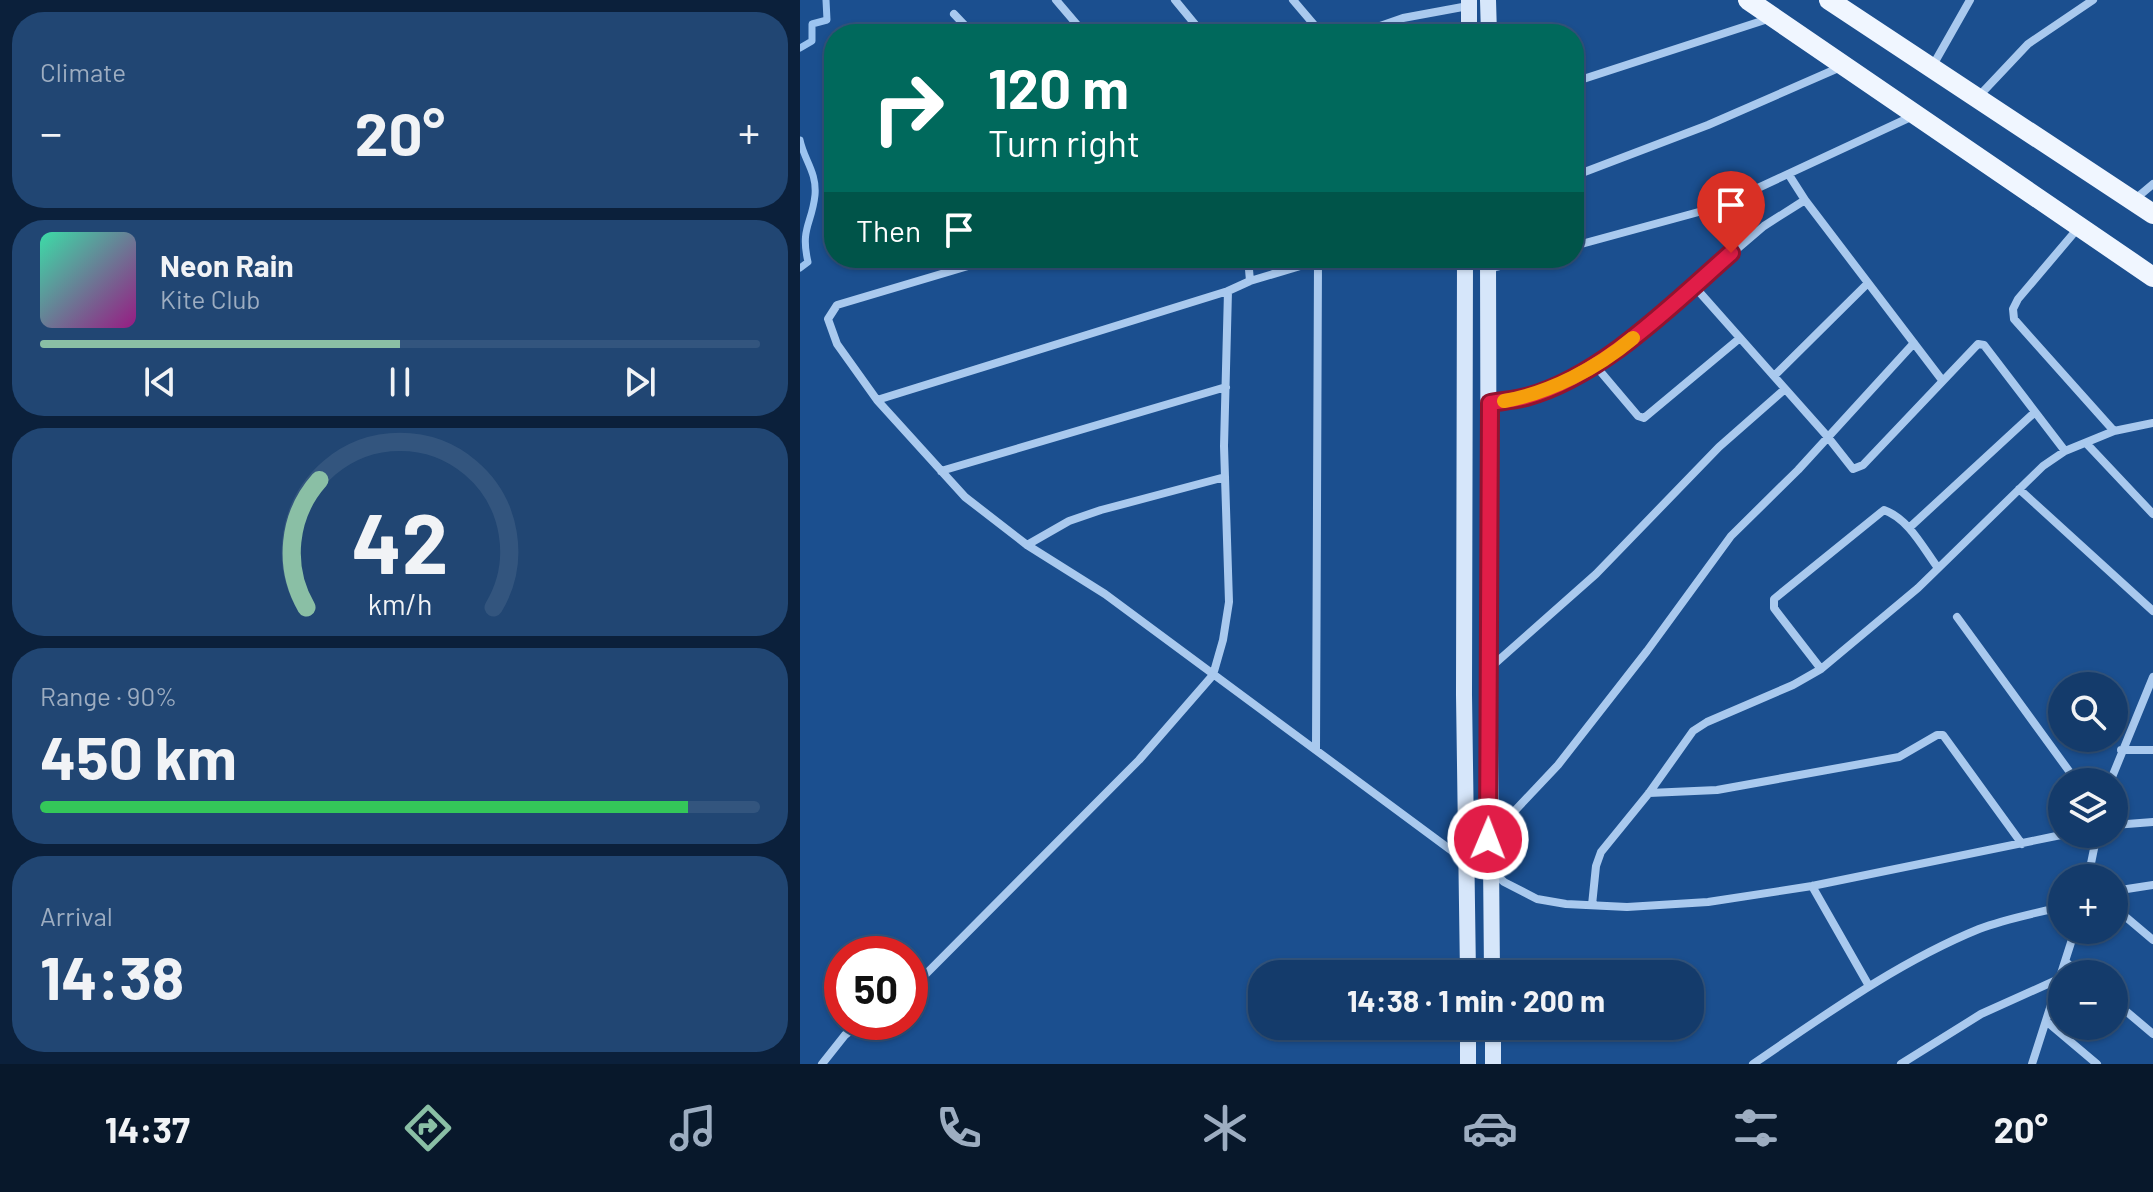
<!DOCTYPE html>
<html lang="en">
<head>
<meta charset="utf-8">
<style>
  :root { --surface:#143b6b; --page:#214673; --text:#f1f3f6; --muted:#9dadc1; --line:#33557e; --accent:#8abfa5 }
  body { margin:0; font-family:Barlow,sans-serif; background:var(--page); color:var(--text); height:100vh; display:flex; flex-direction:column; font-size:30px; white-space:nowrap }
  * { box-sizing:border-box; margin:0 }
  p { font-size:26px; color:var(--muted) }
  .icon { flex:none; width:44px; height:44px; fill:none; stroke:currentColor; stroke-width:2; stroke-linecap:round; stroke-linejoin:round }
  .map { position:relative; flex:1; overflow:hidden }
  .panel { display:flex; flex-direction:column; gap:12px; padding:12px; background:#0b203b; width:800px }
  .panel>* { flex:none }
  .top-card { position:absolute; left:24px; top:24px; width:760px; height:244px; border-radius:32px; box-shadow:0 2px 6px #0004,0 0 0 2px var(--line); background:#00695c; color:#fff; overflow:hidden }
  .fabs { position:absolute; left:1248px; top:672px; display:grid; gap:16px }
  .fabs a { display:grid; place-items:center; width:80px; height:80px; border-radius:50%; background:var(--surface); box-shadow:0 2px 6px #0004,0 0 0 2px var(--line); font-size:40px }
  .speed { position:absolute; left:24px; top:936px; display:flex; gap:16px; font-size:40px; font-weight:700; text-align:center }
  .speed>* { display:grid; place-content:center; width:104px; height:104px; border-radius:50%; background:var(--surface); box-shadow:0 2px 6px #0004,0 0 0 2px var(--line); line-height:1 }
  .speed .limit { border:12px solid #d22; background:#fff; color:#111 }
  .pin { position:absolute; display:grid; place-items:center; width:68px; height:68px; color:#fff; margin:-82px -34px; border-radius:50% 50% 50% 0; rotate:-45deg; box-shadow:0 0 8px #0007 }
  .pin .icon { rotate:45deg }
  .me { position:absolute; width:88px; margin:-44px; rotate:1deg; stroke-linejoin:round; filter:drop-shadow(0 0 6px #0008) }
  .turn { display:flex; align-items:center; gap:28px; height:168px; padding:0 32px; font-size:36px }
  .turn .icon { width:104px; height:104px; stroke-width:2.5 }
  .turn b { display:block; font-size:56px; line-height:68px }
  .then { display:flex; align-items:center; height:76px; padding:0 32px; background:#0003; gap:16px; font-size:30px }
  .big { font-size:60px; font-weight:700; line-height:1.1 }
  .panel .widget { flex:1; display:flex; flex-direction:column; justify-content:center; gap:12px; min-width:0; padding:0 28px; border-radius:32px; background:var(--page) }
  .panel .dial { align-items:center; gap:0 }
  .dial svg { height:208px; overflow:visible; fill:none; stroke:var(--line); stroke-width:7; stroke-linecap:round; text-anchor:middle }
  .dial text { fill:var(--text); stroke:none }
  .song { display:flex; align-items:center; gap:24px }
  .cover { width:96px; height:96px; border-radius:12px; background:linear-gradient(135deg,hsl(160 70% 55%),hsl(310 70% 35%)) }
  .played { height:8px; border-radius:4px; background:linear-gradient(90deg,var(--accent) 50%,var(--line) 50%) }
  .keys { display:flex; justify-content:space-around; direction:ltr }
  .heat { display:flex; justify-content:space-between; align-items:center; font-size:44px; direction:ltr }
  .charge { height:12px; border-radius:6px; background:linear-gradient(90deg,#34c759 90%,var(--line) 0) }
  .trip { position:absolute; left:448px; top:960px; width:456px; height:80px; border-radius:32px; background:var(--surface); box-shadow:0 2px 6px #0004,0 0 0 2px var(--line); font-weight:700; line-height:80px; text-align:center }
  .tab-bar { display:flex; height:128px; justify-content:space-around; align-items:center; background:#08182b; color:var(--muted) }
  .tab-bar .icon { width:56px; height:56px }
  .tab-bar .selected { color:var(--accent) }
  .tab-bar b { font-size:36px; color:var(--text) }
  main { display:flex; flex:1; min-height:0 }
  .map>svg:first-child { display:block }
  .lines { fill:none; stroke-linecap:round; stroke-linejoin:round }
  .stream { stroke:#9cc4f0; stroke-width:7 }
  .minor { stroke:#a9c9ee; stroke-width:8 }
  .secondary { stroke:#d6e6fa; stroke-width:16 }
  .primary { stroke:#f0f6ff; stroke-width:20 }
  .route-casing { stroke:#92132f; stroke-width:20 }
  .route { stroke:#e11d48; stroke-width:14 }
  .slow { stroke:#f59e0b; stroke-width:14 }
</style>
</head>
<body>
<main>
<section class="panel">
<div class="widget"><p>Climate</p>
<div class="heat"><a>−</a><b class="big">20°</b><a>+</a></div>
</div>
<div class="widget">
<div class="song"><i class="cover"></i><div><b>Neon Rain</b><p>Kite Club</p></div></div>
<div class="played"></div>
<div class="keys"><svg class="icon" aria-label="previous" viewBox="0 0 24 24"><path d="M18 5L8 12l10 7zM5 5v14"/></svg><svg class="icon" aria-label="pause" viewBox="0 0 24 24"><path d="M8 5v14M16 5v14"/></svg><svg class="icon" aria-label="next" viewBox="0 0 24 24"><path d="M6 5l10 7-10 7zM19 5v14"/></svg></div>
</div>
<div class="widget dial"><svg viewBox="0 0 100 80">
<path d="M14 69A42 42 0 1 1 86 69"/>
<path d="M14 69A42 42 0 0 1 19 20" stroke="#8abfa5"/>
<text x="50" y="56" font-size="32" font-weight="700">42</text>
<text x="50" y="72" font-size="11">km/h</text>
</svg></div>
<div class="widget"><p>Range · 90%</p><b class="big">450 km</b><div class="charge"></div></div>
<div class="widget"><p>Arrival</p><b class="big">14:38</b></div>
</section>
<div class="map">
<svg width="1353" height="1064" viewBox="0 0 1353 1064">
  <rect width="100%" height="100%" fill="#1b4f8f"/>
  <g class="lines">
    <!-- stream -->
    <path class="stream" d="M0 48 12 41V24L27 20 26 0
      M0 140C4 160 17 172 15 195 12 224 0 228 8 262L0 268"/>
    <!-- minor -->
    <path class="minor" d="M256 0 285 34
      M375 0 403 34
      M493 0 522 34
      M154 14 173 34
      M557 34 603 18 668 6
      M1132 67 1170 0
      M774 82 971 18
      M1178 97 1228 44 1293 0
      M989 175 1005 200 1142 380
      M774 176 908 125 1043 66
      M1334 200 1353 184
      M1279 227 1218 299 1213 309 1214 319 1314 431
      M774 246 917 207 1115 115
      M195 258 37 305 28 319 37 344 77 400 165 497 227 545 305 594 667 862
      M448 258 450 281
      M689 269 730 258
      M894 286 1027 436 1053 469 1063 465 1178 344 1184 345 1265 451
      M794 364 838 416 844 418 940 338
      M974 376 1068 283
      M77 400 428 291 450 281 527 258
      M690 403 727 397 765 381 827 343 964 226 1005 200
      M1286 443 1353 514
      M141 471 426 387
      M1219 489 1353 611
      M1109 528 1235 412
      M227 545 269 521 301 510 425 477
      M1157 617 1277 782
      M691 667 796 574 919 447 985 389
      M1021 669 980 616 974 608V599L1084 510C1109 519 1123 548 1138 568
      M516 750 518 261
      M1321 750H1353
      M1310 782 1353 677
      M849 793 917 790 1099 757 1137 735H1143L1222 844
      M1314 825 1353 822
      M691 836 758 765 847 651 931 536 998 470 1114 343
      M691 870 704 882 737 899 766 904 827 907 908 902 1012 886 1266 834
      M1288 878 1297 834
      M1012 886 1069 986
      M1314 891 1353 885
      M792 905 796 866 801 852 849 793 893 731 907 722 993 685 1021 669 1118 588 1243 466 1265 451 1314 431 1353 423
      M1314 907 1353 940
      M1266 962 1280 974
      M110 990 339 760 413 675 423 640 429 602 424 446 428 291
      M1314 1001 1353 1034
      M1246 1021 1297 1064
      M22 1064 45 1035 62 1022
      M953 1064C1025 1015 1098 962 1179 929 1205 919 1235 913 1262 907
      M1101 1064 1181 1014 1261 978
      M1232 1064 1275 930"/>
    <!-- secondary -->
    <path class="secondary" d="M669 0V34
      M688 0 689 34
      M665 258 664 695 668 974
      M688 258C688 497 689 735 692 974
      M693 1026V1064
      M668 1064V1026"/>
    <!-- primary -->
    <path class="primary" d="M948 0 1353 277
      M1029 0 1353 214"/>
  </g>
  <g class="lines">
    <defs>
      <path id="route" d="M688 839 690 403C702 401 715 400 726 397 801 377 874 303 931 253"/>
    </defs>
    <!-- route casing -->
    <use href="#route" class="route-casing"/>
    <!-- route -->
    <use href="#route" class="route"/>
    <!-- slow -->
    <path class="slow" d="M704 401C750 393 797 368 833 338"/>
  </g>
</svg>
<div class="fabs">
<a><svg class="icon" aria-label="search" viewBox="0 0 24 24"><circle cx="10" cy="10" r="6"/><path d="M15 15l6 6"/></svg></a>
<a><svg class="icon" aria-label="layers" viewBox="0 0 24 24"><path d="M12 4l9 5-9 5-9-5zM3 14l9 5 9-5"/></svg></a>
<a>+</a>
<a>−</a>
</div>
<div class="speed"><div class="limit">50</div></div>
<div class="pin" style="left:931px;top:253px;background:#d93025"><svg class="icon" aria-label="arrive" viewBox="0 0 24 24"><path d="M6 21V4h12l-3 4 3 4H6"/></svg></div>
<svg class="me" style="left:688px;top:839px" viewBox="-20 -20 40 40"><circle r="17" fill="#e11d48" stroke="#fff" stroke-width="3"/><path d="M0-11L8 9 0 5-8 9z" fill="#fff"/></svg>
<div class="trip">14:38 · 1 min · 200 m</div>
<div class="top-card">
<div class="turn"><svg class="icon" aria-label="right" viewBox="0 0 24 24"><path d="M7 20v-9h11M14 6l5 5-5 5"/></svg><div><b>120 m</b>Turn right</div></div>
<div class="then">Then<svg class="icon" aria-label="arrive" viewBox="0 0 24 24"><path d="M6 21V4h12l-3 4 3 4H6"/></svg></div>
</div>
</div>
</main>
<nav class="tab-bar">
<b>14:37</b>
<svg class="icon selected" aria-label="directions" viewBox="0 0 24 24"><path d="M12 3l9 9-9 9-9-9zM9 14v-3h6M13 9l2 2-2 2"/></svg>
<svg class="icon" aria-label="music" viewBox="0 0 24 24"><path d="M9 18V5l10-2v13"/><circle cx="6" cy="18" r="3"/><circle cx="16" cy="16" r="3"/></svg>
<svg class="icon" aria-label="phone" viewBox="0 0 24 24"><path d="M5 4h4l2 5-3 2q2 4 5 5l2-3 5 2v4C11 20 4 13 5 4z"/></svg>
<svg class="icon" aria-label="climate" viewBox="0 0 24 24"><path d="M12 3v18M4 7l16 10M4 17L20 7"/></svg>
<svg class="icon" aria-label="car" viewBox="0 0 24 24"><path d="M5 17H2v-5l4-1 3-4h7l3 4 3 1v5h-3M9 17h6M6 11h13"/><circle cx="7" cy="17" r="2"/><circle cx="17" cy="17" r="2"/></svg>
<svg class="icon" aria-label="filters" viewBox="0 0 24 24"><path d="M4 7h16M4 17h16"/><circle cx="9" cy="7" r="2"/><circle cx="15" cy="17" r="2"/></svg>
<b>20°</b>
</nav>
</body>
</html>
